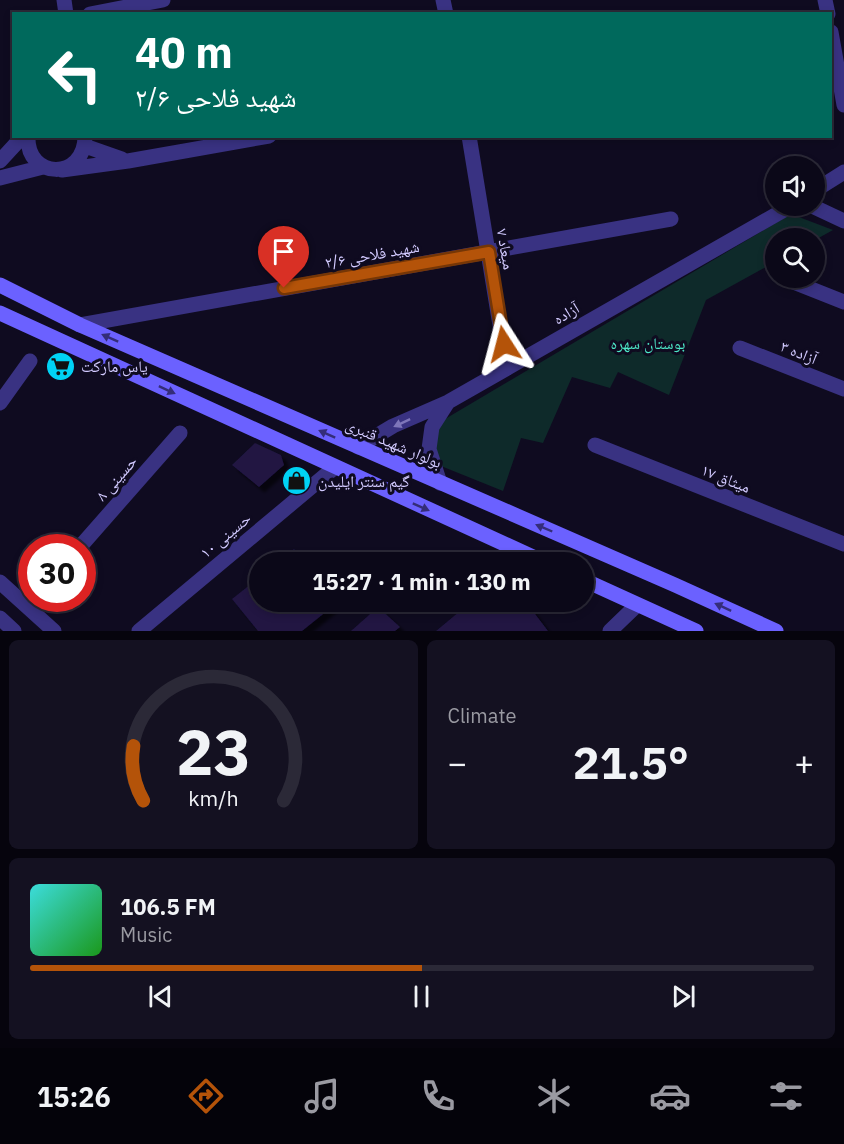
<!DOCTYPE html>
<html lang="en">
<head>
<meta charset="utf-8">
<style>
  :root { --surface:#0b0818; --page:#141121; --text:#f1f3f6; --muted:#9a9aa2; --line:#2b2937; --accent:#b45309 }
  body { margin:0; font-family:"IBM Plex Sans","Noto Naskh Arabic",sans-serif; background:var(--page); color:var(--text); height:100vh; display:flex; flex-direction:column; font-size:22px; white-space:nowrap }
  * { box-sizing:border-box; margin:0 }
  p { font-size:20px; color:var(--muted) }
  .icon { flex:none; width:33px; height:33px; fill:none; stroke:currentColor; stroke-width:2; stroke-linecap:round; stroke-linejoin:round }
  .map { position:relative; height:631px; overflow:hidden }
  .panel { display:flex; flex-direction:column; gap:9px; padding:9px; background:#06040d; flex:1 }
  .panel>* { flex:none }
  .guide { position:absolute; left:12px; top:12px; width:820px; height:126px; border-radius:0px; box-shadow:0 3px 9px #0003,0 0 0 2px var(--line); background:#00695c; color:#fff; overflow:hidden }
  .controls { position:absolute; left:765px; top:156px; display:grid; gap:12px }
  .controls a { display:grid; place-items:center; width:60px; height:60px; border-radius:50%; background:var(--surface); box-shadow:0 3px 9px #0003,0 0 0 2px var(--line); font-size:30px }
  .speed { position:absolute; left:18px; top:534px; display:flex; gap:12px; font-size:30px; font-weight:700; text-align:center }
  .speed>* { display:grid; place-content:center; width:78px; height:78px; border-radius:50%; background:var(--surface); box-shadow:0 3px 9px #0003,0 0 0 2px var(--line); line-height:1 }
  .speed .limit { border:9px solid #d22; background:#fff; color:#111 }
  .pin { position:absolute; display:grid; place-items:center; width:51px; height:51px; color:#fff; margin:-62px -26px; border-radius:50% 50% 50% 0; rotate:-45deg; box-shadow:0 0 6px #0007 }
  .pin .icon { rotate:45deg }
  .me { position:absolute; width:66px; margin:-33px; rotate:351deg; stroke-linejoin:round; filter:drop-shadow(0 0 4px #0008) }
  .turn { display:flex; align-items:center; gap:21px; height:126px; padding:0 24px; font-size:27px }
  .turn .icon { width:78px; height:78px; stroke-width:2.5 }
  .turn b { display:block; font-size:42px; line-height:51px }
  .big { font-size:45px; font-weight:700; line-height:1.1 }
  .panel .widget { flex:1; display:flex; flex-direction:column; justify-content:center; gap:9px; min-width:0; padding:0 21px; border-radius:9px; background:var(--page) }
  .panel .dial { align-items:center; gap:0 }
  .dial svg { height:156px; overflow:visible; fill:none; stroke:var(--line); stroke-width:7; stroke-linecap:round; text-anchor:middle }
  .dial text { fill:var(--text); stroke:none }
  .song { display:flex; align-items:center; gap:18px }
  .cover { width:72px; height:72px; border-radius:9px; background:linear-gradient(135deg,hsl(180 70% 55%),hsl(120 70% 35%)) }
  .played { height:6px; border-radius:3px; background:linear-gradient(90deg,var(--accent) 50%,var(--line) 50%) }
  .keys { display:flex; justify-content:space-around; direction:ltr }
  .heat { display:flex; justify-content:space-between; align-items:center; font-size:33px; direction:ltr }
  .panel .tiles { flex:1; display:grid; gap:9px; grid-template-columns:1fr 1fr }
  .widget:last-child { grid-column:span 2 }
  .trip { position:absolute; left:249px; top:552px; width:345px; height:60px; border-radius:30px; background:var(--surface); box-shadow:0 3px 9px #0003,0 0 0 2px var(--line); font-weight:700; line-height:60px; text-align:center }
  .tabs { display:flex; height:96px; justify-content:space-around; align-items:center; background:#04030a; color:var(--muted) }
  .tabs .icon { width:42px; height:42px }
  .tabs .current { color:var(--accent) }
  .tabs b { font-size:27px; color:var(--text) }
  .map>svg:first-child { display:block }
  .green { fill:#0e2a2a }
  .building { fill:#201642; filter:url(#shadow) }
  .lines { fill:none; stroke-linecap:round; stroke-linejoin:round }
  .service { stroke:#393282; stroke-width:8 }
  .minor { stroke:#393282; stroke-width:15 }
  .tertiary { stroke:#393282; stroke-width:15 }
  .secondary { stroke:#6b61ff; stroke-width:15 }
  .oneway { fill:#342d79 }
  .oneway2 { fill:#7e76ba }
  .route-casing { stroke:#753606; stroke-width:15 }
  .route { stroke:#b45309; stroke-width:10 }
  .labels { text-anchor:middle; dominant-baseline:central; stroke-width:6; stroke-linejoin:round; paint-order:stroke }
  .street-label { font-size:16px; fill:#d2caff; stroke:#0f0b20 }
  .park-label { font-size:16px; fill:#4de7c7; stroke:#0f0b20 }
  .poi-label { font-size:16px; fill:#d2caff; stroke:#0f0b20; text-anchor:start }
</style>
</head>
<body>
<div class="map">
<svg width="844" height="631" viewBox="0 0 844 631">
  <defs>
    <filter id="shadow"><feDropShadow dx="5.5" dy="5.5" stdDeviation="1.5" flood-color="#0009"/></filter>
  </defs>
  <rect width="100%" height="100%" fill="#0f0b20"/>
  <!-- green -->
  <path class="green" d="M791 214 833 230 815 240 814 238H776L775 262 706 300 669 395 618 372 610 388 572 377 543 443 521 438 503 491 441 466 433 440 440 422Z"/>
  <!-- building -->
  <path class="building" d="M255 443 281 455 284 465 259 487 232 465Z
    M294 549 305 562H278Z
    M345 550 352 559 362 552 370 562H330Z
    M260 577V602H349L342 607 338 602 302 631H258L232 599Z
    M471 602H526L548 631H436Z
    M378 607 400 627 395 631H351Z"/>
  <g class="lines">
    <!-- service -->
    <path class="service" d="M502 562 513 549"/>
    <!-- minor -->
    <path class="minor" d="M64 0 66 14
      M443 0 446 14
      M825 0 828 14
      M90 14 163 0
      M831 32 844 105
      M28 136C26 180 85 181 85 136
      M469 136 507 368
      M85 146 122 159
      M0 161 23 136
      M62 170 128 161 269 136
      M0 178 43 167
      M812 206 844 221
      M786 279 844 302
      M80 325 671 219
      M740 348 844 389
      M0 403 30 361
      M595 445 844 544
      M79 548 180 433
      M139 631 334 468"/>
    <!-- tertiary -->
    <path class="tertiary" d="M814 191 844 172
      M358 447 393 426 448 402 791 206
      M440 483 429 449 432 427 448 402
      M0 582 54 631
      M0 618 14 631
      M610 631 637 605"/>
    <!-- secondary -->
    <path class="secondary" d="M0 285 80 325 675 585 776 631
      M0 313 544 562
      M584 580 696 631"/>
  </g>
  <!-- one-way arrows -->
  <defs><path id="oneway-solid" d="M-6-.8H1V-3.2L6.5 0L1 3.2V.8H-6Z" transform="scale(1.5)"/></defs>
  <g class="oneway">
    <use href="#oneway-solid" transform="translate(110 338) rotate(-156)"/>
    <use href="#oneway-solid" transform="translate(167 390) rotate(25)"/>
    <use href="#oneway-solid" transform="translate(327 434) rotate(-156)"/>
    <use href="#oneway-solid" transform="translate(421 507) rotate(24)"/>
    <use href="#oneway-solid" transform="translate(544 528) rotate(-157)"/>
    <use href="#oneway-solid" transform="translate(723 607) rotate(-155)"/>
  </g>
  <use class="oneway2" href="#oneway-solid" transform="translate(402 423) rotate(155)"/>
  <g class="lines">
    <defs>
      <path id="route" d="M284 288 489 252 504 344"/>
    </defs>
    <!-- route casing -->
    <use href="#route" class="route-casing"/>
    <!-- route -->
    <use href="#route" class="route"/>
  </g>
  <!-- icons -->
  <defs>
    <symbol id="supermarket-disc" viewBox="-11 -11 22 22"><circle r="9.5" fill="#00d2f5" stroke="#0f0b20"/><path d="M-6-5.5h2.5l.6 2H6L4.5 2H-2.5L-4.4-4H-6ZM-1.5 3.2a1.3 1.3 0 1 0 .1 0ZM3 3.2a1.3 1.3 0 1 0 .1 0Z" fill="#111"/></symbol>
    <symbol id="shop-disc" viewBox="-11 -11 22 22"><circle r="9.5" fill="#00d2f5" stroke="#0f0b20"/><path d="M-5-2.5h2.3a2.7 3.5 0 0 1 5.4 0H5L5.5 6h-11ZM-1.5-2.5h3a1.5 2.3 0 0 0-3 0Z" fill="#111"/></symbol>
  </defs>
  <g fill-rule="evenodd">
    <use href="#supermarket-disc" x="44" y="350" width="33" height="33"/>
    <use href="#shop-disc" x="280" y="464" width="33" height="33"/>
  </g>
  <g class="labels">
    <!-- street labels -->
    <g class="street-label">
      <text transform="translate(506 249) rotate(80)">میعاد ۷</text>
      <text transform="translate(372 254) rotate(-10)">شهید فلاحی ۲/۶</text>
      <text transform="translate(566 313) rotate(-30)">آزاده</text>
      <text transform="translate(799 352) rotate(22)">آزاده ۳</text>
      <text transform="translate(394 443) rotate(23)">بولوار شهید قنبری</text>
      <text transform="translate(116 478) rotate(-49)">حسینی ۸</text>
      <text transform="translate(726 478) rotate(22)">میثاق ۱۷</text>
      <text transform="translate(225 535) rotate(-40)">حسینی ۱۰</text>
    </g>
    <!-- park labels -->
    <g class="park-label">
      <text x="648" y="343">بوستان سهره</text>
    </g>
    <!-- poi labels -->
    <g class="poi-label">
      <text x="81" y="366">یاس مارکت</text>
      <text x="318" y="481">گیم سنتر ایلیدن</text>
    </g>
  </g>
</svg>
<div class="controls">
<a><svg class="icon" aria-label="sound" viewBox="0 0 24 24"><path d="M4 9h4l5-4v14l-5-4H4zM17 9q2 3 0 6"/></svg></a>
<a><svg class="icon" aria-label="search" viewBox="0 0 24 24"><circle cx="10" cy="10" r="6"/><path d="M15 15l6 6"/></svg></a>
</div>
<div class="speed"><div class="limit">30</div></div>
<div class="pin" style="left:284px;top:288px;background:#d93025"><svg class="icon" aria-label="arrive" viewBox="0 0 24 24"><path d="M6 21V4h12l-3 4 3 4H6"/></svg></div>
<svg class="me" style="left:504px;top:344px" viewBox="-20 -20 40 40"><path d="M0-17L14 15 0 8-14 15z" fill="#b45309" stroke="#fff" stroke-width="4"/></svg>
<div class="trip">15:27 · 1 min · 130 m</div>
<div class="guide">
<div class="turn"><svg class="icon" aria-label="left" viewBox="0 0 24 24"><path d="M17 20v-9H6M10 6l-5 5 5 5"/></svg><div><b>40 m</b>شهید فلاحی ۲/۶</div></div>
</div>
</div>
<section class="panel">
<div class="tiles">
<div class="widget dial"><svg viewBox="0 0 100 80">
<path d="M14 69A42 42 0 1 1 86 69"/>
<path d="M14 69A42 42 0 0 1 9 41" stroke="#b45309"/>
<text x="50" y="56" font-size="32" font-weight="700">23</text>
<text x="50" y="72" font-size="11">km/h</text>
</svg></div>
<div class="widget"><p>Climate</p>
<div class="heat"><a>−</a><b class="big">21.5°</b><a>+</a></div>
</div>
<div class="widget">
<div class="song"><i class="cover"></i><div><b>106.5 FM</b><p>Music</p></div></div>
<div class="played"></div>
<div class="keys"><svg class="icon" aria-label="previous" viewBox="0 0 24 24"><path d="M18 5L8 12l10 7zM5 5v14"/></svg><svg class="icon" aria-label="pause" viewBox="0 0 24 24"><path d="M8 5v14M16 5v14"/></svg><svg class="icon" aria-label="next" viewBox="0 0 24 24"><path d="M6 5l10 7-10 7zM19 5v14"/></svg></div>
</div>
</div>
</section>
<nav class="tabs">
<b>15:26</b>
<svg class="icon current" aria-label="directions" viewBox="0 0 24 24"><path d="M12 3l9 9-9 9-9-9zM9 14v-3h6M13 9l2 2-2 2"/></svg>
<svg class="icon" aria-label="music" viewBox="0 0 24 24"><path d="M9 18V5l10-2v13"/><circle cx="6" cy="18" r="3"/><circle cx="16" cy="16" r="3"/></svg>
<svg class="icon" aria-label="phone" viewBox="0 0 24 24"><path d="M5 4h4l2 5-3 2q2 4 5 5l2-3 5 2v4C11 20 4 13 5 4z"/></svg>
<svg class="icon" aria-label="climate" viewBox="0 0 24 24"><path d="M12 3v18M4 7l16 10M4 17L20 7"/></svg>
<svg class="icon" aria-label="car" viewBox="0 0 24 24"><path d="M5 17H2v-5l4-1 3-4h7l3 4 3 1v5h-3M9 17h6M6 11h13"/><circle cx="7" cy="17" r="2"/><circle cx="17" cy="17" r="2"/></svg>
<svg class="icon" aria-label="filters" viewBox="0 0 24 24"><path d="M4 7h16M4 17h16"/><circle cx="9" cy="7" r="2"/><circle cx="15" cy="17" r="2"/></svg>
</nav>
</body>
</html>
